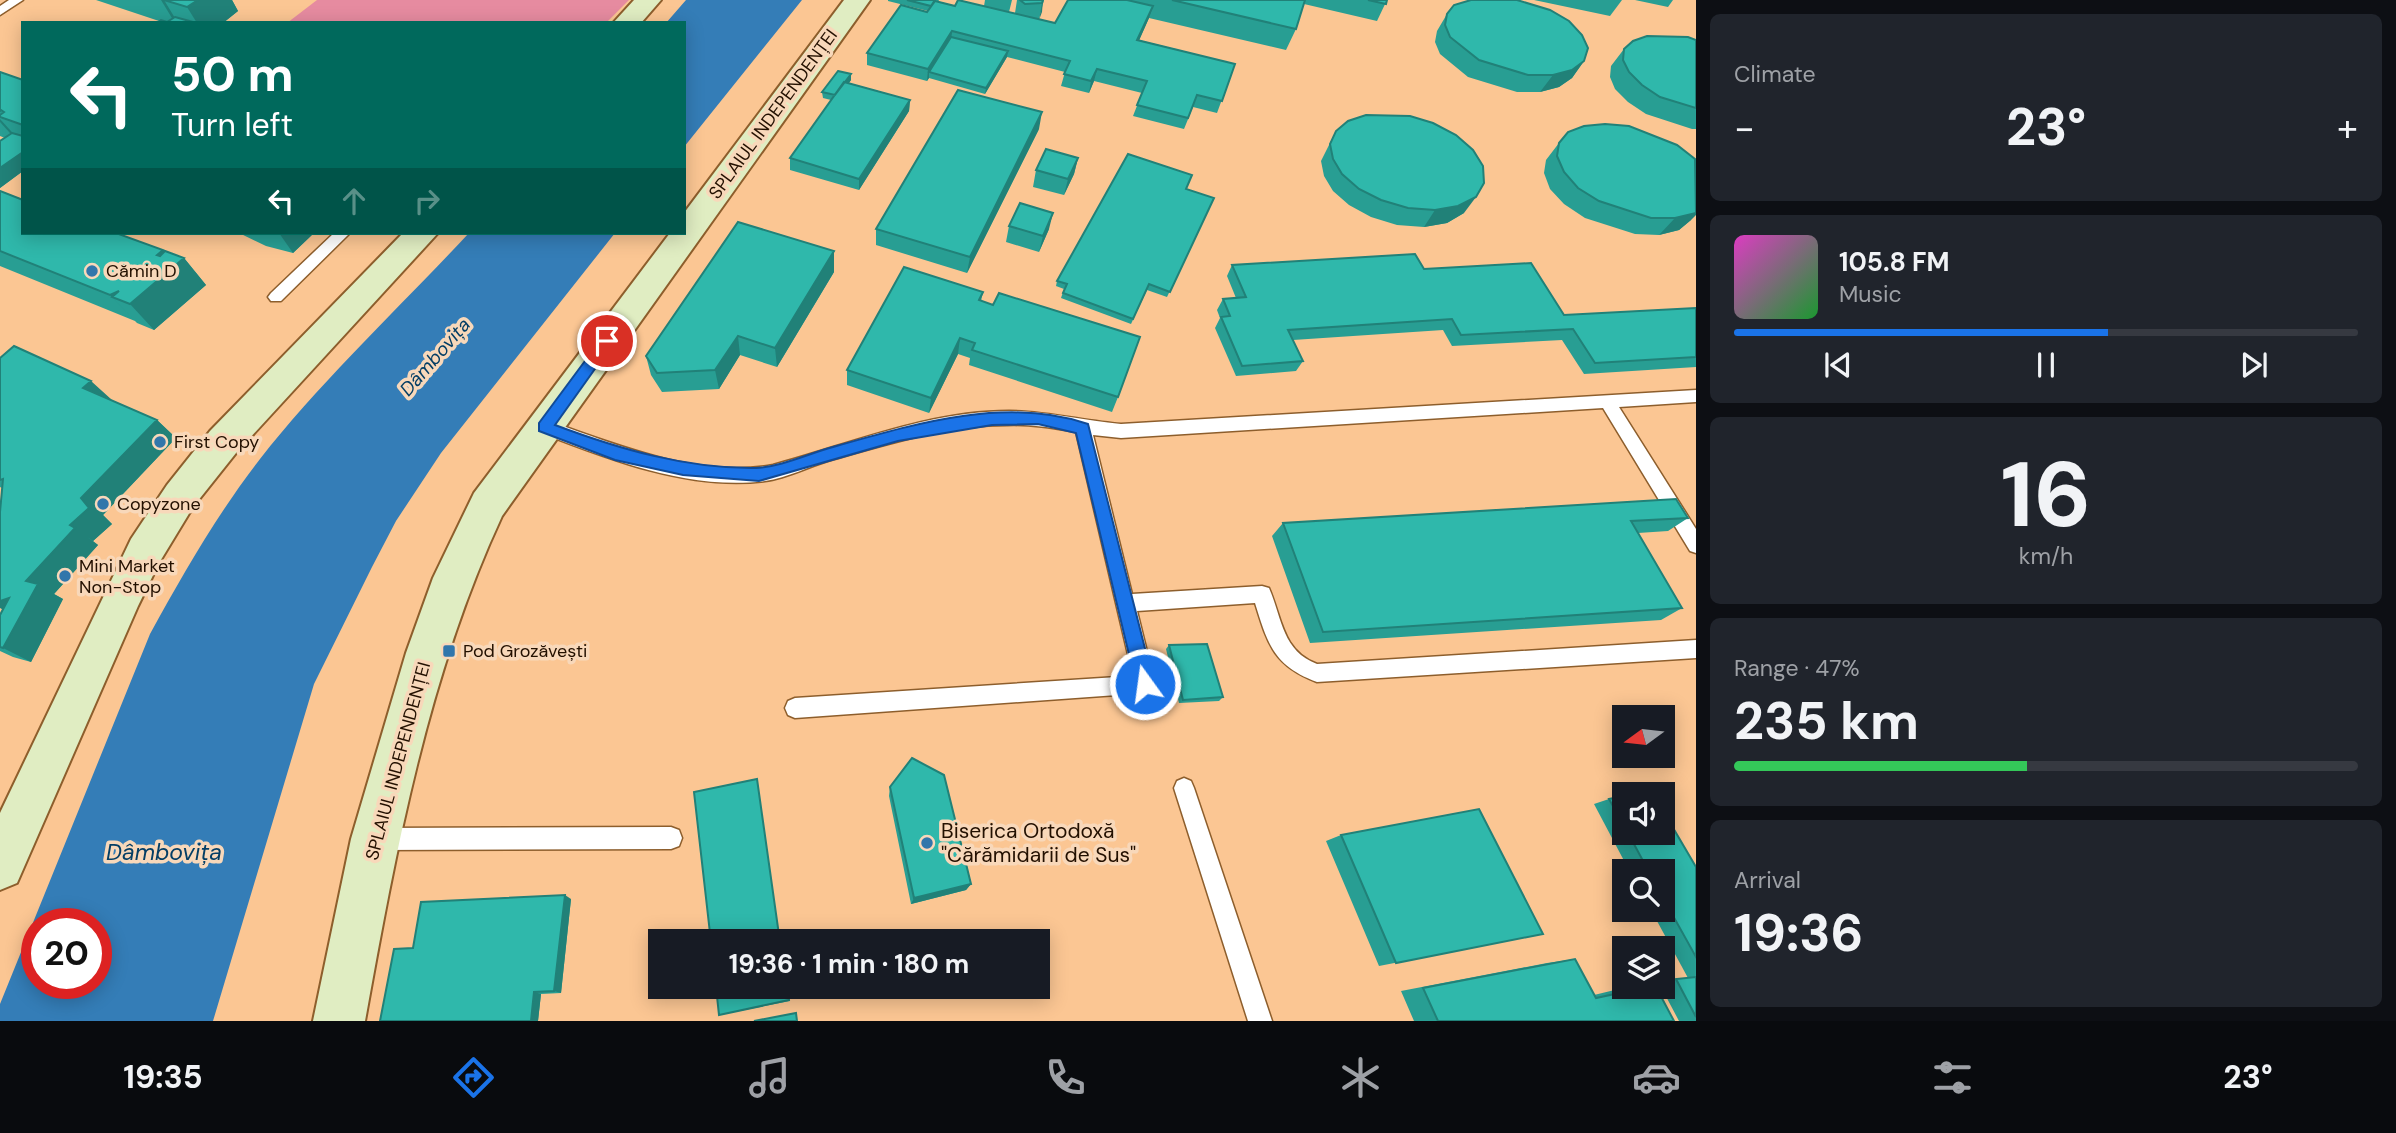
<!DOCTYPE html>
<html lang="en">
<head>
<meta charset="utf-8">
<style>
  :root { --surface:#171b24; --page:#20242c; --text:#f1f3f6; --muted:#9ea1a6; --line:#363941; --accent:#1a73e8 }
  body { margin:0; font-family:"DM Sans",sans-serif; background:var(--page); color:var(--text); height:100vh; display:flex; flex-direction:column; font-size:26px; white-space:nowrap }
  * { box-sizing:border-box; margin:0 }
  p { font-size:23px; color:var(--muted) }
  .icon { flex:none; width:38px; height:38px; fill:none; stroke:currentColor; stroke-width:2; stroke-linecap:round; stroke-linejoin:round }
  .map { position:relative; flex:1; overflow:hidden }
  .details { display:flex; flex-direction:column; gap:14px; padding:14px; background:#0d0f14; width:700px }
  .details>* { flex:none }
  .hud { position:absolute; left:21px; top:21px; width:665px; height:214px; border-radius:0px; box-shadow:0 4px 18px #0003; background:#00695c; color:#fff; overflow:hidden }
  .needle { width:46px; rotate:255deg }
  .controls { position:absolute; left:1612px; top:705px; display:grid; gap:14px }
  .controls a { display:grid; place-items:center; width:63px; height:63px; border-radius:0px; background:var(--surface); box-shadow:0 4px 18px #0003; font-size:35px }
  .speed { position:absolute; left:21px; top:908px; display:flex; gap:14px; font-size:35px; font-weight:700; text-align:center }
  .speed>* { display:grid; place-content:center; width:91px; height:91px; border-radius:50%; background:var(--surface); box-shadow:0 4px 18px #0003; line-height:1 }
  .speed .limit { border:10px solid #d22; background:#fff; color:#111 }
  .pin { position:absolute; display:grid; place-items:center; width:60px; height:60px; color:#fff; margin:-30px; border:4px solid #fff; border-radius:50%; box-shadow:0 2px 7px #0007 }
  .me { position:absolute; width:77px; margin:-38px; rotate:346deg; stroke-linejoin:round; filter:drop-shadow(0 0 5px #0008) }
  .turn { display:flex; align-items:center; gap:24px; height:147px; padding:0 35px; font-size:32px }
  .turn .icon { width:91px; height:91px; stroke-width:2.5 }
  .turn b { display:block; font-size:49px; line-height:60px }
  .lanes { display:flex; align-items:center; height:66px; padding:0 35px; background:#0003; justify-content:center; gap:35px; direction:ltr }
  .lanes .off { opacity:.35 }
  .big { font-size:52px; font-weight:700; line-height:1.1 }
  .details .widget { flex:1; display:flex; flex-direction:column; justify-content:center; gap:10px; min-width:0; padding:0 24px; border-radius:10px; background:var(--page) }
  .details .dial { align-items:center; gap:0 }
  .dial b { font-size:91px; line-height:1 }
  .song { display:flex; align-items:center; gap:21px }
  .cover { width:84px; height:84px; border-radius:10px; background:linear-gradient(135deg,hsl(310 70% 55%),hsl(130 70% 35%)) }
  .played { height:7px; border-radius:4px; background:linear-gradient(90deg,var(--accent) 60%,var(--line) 60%) }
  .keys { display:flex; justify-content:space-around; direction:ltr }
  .heat { display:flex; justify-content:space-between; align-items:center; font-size:38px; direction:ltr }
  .charge { height:10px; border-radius:5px; background:linear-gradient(90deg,#34c759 47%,var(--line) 0) }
  .trip { position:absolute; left:648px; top:929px; width:402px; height:70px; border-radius:0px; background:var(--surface); box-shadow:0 4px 18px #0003; font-weight:700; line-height:70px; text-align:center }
  .dock { display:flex; height:112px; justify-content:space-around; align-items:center; background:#090b0e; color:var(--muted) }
  .dock .icon { width:49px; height:49px }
  .dock .selected { color:var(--accent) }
  .dock b { font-size:32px; color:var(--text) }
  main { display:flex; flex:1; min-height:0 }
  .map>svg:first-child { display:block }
  .green { fill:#e68ba0 }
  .water { fill:#347db7; fill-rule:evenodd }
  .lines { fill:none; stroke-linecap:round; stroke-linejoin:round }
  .lane-casing { stroke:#8d5e2c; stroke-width:3 }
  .secondary-casing { stroke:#8d5e2c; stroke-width:4 }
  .lane { fill:#fff; fill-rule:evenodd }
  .secondary { fill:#e0edc2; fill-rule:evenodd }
  .wall { fill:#289e93 }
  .shaded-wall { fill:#218178 }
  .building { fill:#2fb8ab; stroke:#218178; stroke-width:2 }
  .route { fill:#1a73e8; stroke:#114b97; stroke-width:2 }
  .poi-dot { fill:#3176ab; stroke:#f8d8ba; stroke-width:2.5 }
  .labels { text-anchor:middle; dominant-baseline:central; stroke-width:7; stroke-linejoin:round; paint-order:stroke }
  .street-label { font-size:18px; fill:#231000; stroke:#f8d8ba }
  .poi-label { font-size:18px; fill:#231000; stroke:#f8d8ba; text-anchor:start }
  .water-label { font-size:19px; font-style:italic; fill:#043e65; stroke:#f8d8ba }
  .near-poi-label { font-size:21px; fill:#231000; stroke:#f8d8ba; text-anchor:start }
  .near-water-label { font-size:23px; font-style:italic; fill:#043e65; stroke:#f8d8ba }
</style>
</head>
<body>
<main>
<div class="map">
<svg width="1696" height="1021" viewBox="0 0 1696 1021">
  <rect width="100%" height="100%" fill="#fbc693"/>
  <!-- green -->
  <path class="green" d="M317 0H629L606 23H287Z"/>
  <!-- water -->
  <path class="water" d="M686 0H802L684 147V23H666Z
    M469 233H615L441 453 396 521 372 567 314 684 213 1021H0V1004L150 634C183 574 218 513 260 459 321 381 401 306 469 233ZM37 924H96V984H37Z"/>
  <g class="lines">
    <defs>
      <path id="lane" d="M9 0H23L0 15V6Z
        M334 233H350L281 301H271L268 297 271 293Z
        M1696 390V402L1619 407 1696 529V553L1690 551 1603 408 1121 438 1093 435 1132 594 1262 586 1269 588C1282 618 1282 651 1317 664L1696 640V658L1317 682C1274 666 1268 645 1255 603L1137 611 1155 684 1152 691 1145 693 795 718 788 715 785 708 788 701 795 698 1133 676 1076 432C1053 428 1030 424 1007 425 948 425 887 444 831 460 809 466 788 478 765 481 690 491 608 459 539 432L537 427 545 420C617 444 695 479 773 465 850 444 928 411 1009 411 1046 411 1084 421 1121 424Z
        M1184 778 1191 781 1194 788 1272 1021H1248L1174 788 1177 781Z
        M671 827 679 830 682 838 679 846 671 849 377 850 369 847 366 839 369 831 377 828Z"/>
      <path id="secondary" d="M634 0H661L641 23H613Z
        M844 0H870L502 516C428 675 396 849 365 1021H313L351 839 406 653 433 578 474 493 670 233H684V213Z
        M403 233H438L236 453 193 507 159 563 138 606 17 883 0 890V813L131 539 167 485 210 431Z"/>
    </defs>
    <!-- lane casing -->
    <use href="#lane" class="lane-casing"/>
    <!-- secondary casing -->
    <use href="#secondary" class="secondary-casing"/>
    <!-- lane -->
    <use href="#lane" class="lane"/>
    <!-- secondary -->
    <use href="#secondary" class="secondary"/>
  </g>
  <!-- wall -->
  <path class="wall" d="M96 0H232L238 11 223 23H157L159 21Z
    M888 0H939L938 2 955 6H984L985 0H1012L1009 12 1015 13 1017 0H1044L1039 19 1055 23 1068 0H1387L1377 21 1304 4 1296 29 1286 50 1149 18 1139 40 1235 64 1217 113 1193 107 1184 129 1133 116 1142 93 1094 81 1089 93 1061 86 1065 72 1007 57 985 94 929 78 927 81 867 65V53L928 11 888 1Z
    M1534 0H1622L1610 16Z
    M1635 0H1673L1668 7Z
    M1447 14 1584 61 1572 78 1559 87 1540 92H1517L1468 77 1440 54 1435 42 1437 31Z
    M1696 40V129H1692L1646 114 1628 102 1615 89 1610 77 1611 66 1624 49Z
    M0 72 23 80V171L0 188 5 138 0 136Z
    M851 74V80L849 83 910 100 909 111 859 190 790 170V158L831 100 823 98 822 92Z
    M1039 129 967 273 876 245V229Z
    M1336 131 1464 213 1447 223 1424 227 1397 225 1371 217 1349 205 1333 191 1324 176 1321 161Z
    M1559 143 1691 220 1679 230 1659 235 1635 234 1585 218 1564 204 1550 189 1544 173 1546 160Z
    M1078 158 1074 174 1064 195 1033 187 1036 170Z
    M1186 189 1214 198 1167 297 1147 290 1131 324 1061 298 1064 289 1056 286 1057 281Z
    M0 191 184 258 206 285 154 330 137 323 135 321 0 266Z
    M1009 226 1049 229 1039 252 1006 242Z
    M239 233H314L293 253 266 246Z
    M834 251V272L777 367 740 355 719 389 662 392 651 375 646 356Z
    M1232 265 1424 269 1564 315 1696 308V367L1584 374 1562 340 1452 346 1443 330 1293 340 1303 361 1296 371 1236 376 1215 328 1220 318 1217 310 1223 299 1236 298 1227 276Z
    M983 292 981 301 1118 397 1112 412 969 365 970 358 958 354 929 413 847 385V370Z
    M0 358 111 400 157 420 176 438 103 515 112 524 93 541 98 545 54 594 63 599 31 662 13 657 0 651V615L3 610 2 488 0 487Z
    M1688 518 1668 531 1638 533 1682 608 1661 620 1310 643 1272 536 1283 523Z
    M1169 645 1223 697 1219 701 1179 703 1166 649Z
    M890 787 971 884 966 890 911 904 889 796Z
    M1624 796V833H1662L1696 867V1021H1679L1661 987H1662V981L1688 978 1651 910H1662V872H1630L1594 804 1609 799Z
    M1341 835 1543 934 1379 966 1326 841Z
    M571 899 561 993 541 994 538 1021 413 948Z
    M1575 959 1594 995 1623 988 1656 987 1674 1021H1414L1401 991 1547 963Z
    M788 987 790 1001 719 1015Z"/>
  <!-- shaded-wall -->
  <path class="shaded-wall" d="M161 0H172H164L178 23H175Z
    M198 0H232L238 11 223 23H197L187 7Z
    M1043 0 1042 12 1039 20 1042 3Z
    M1153 6 1149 18 1134 52 1137 40Z
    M952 31 951 43 929 72V78L927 81 928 69Z
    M1008 51 1007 57 985 94 986 88Z
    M1584 61 1572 78 1559 87 1540 92 1553 75Z
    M1097 69 1094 81 1089 93 1091 81Z
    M851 74V80L835 101V95Z
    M910 100 909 111 859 190V179Z
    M1042 112 1039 129 967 273 970 257Z
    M0 119 21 142 19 143 0 122Z
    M23 152V171L0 188V168Z
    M1078 158 1074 174 1064 195 1068 179Z
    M1476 197 1464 213 1447 223 1424 227 1435 210Z
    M1053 213 1049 229 1039 252 1043 236Z
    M1696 213V215L1691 220 1679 230 1659 235 1675 218Z
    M279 233H314L293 253Z
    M163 250 176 265 184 258 206 285 154 330 130 304 112 297 135 321 110 295Z
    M834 251V272L777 367 775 348Z
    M738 336 740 355 719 389 715 370Z
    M960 338 958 354 929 413 931 398Z
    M91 381 112 400 83 388Z
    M157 420 176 438 103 515 112 524 93 541 70 525 81 498Z
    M75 528 98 545 54 594 63 599 31 662 3 648 19 619 0 608V601L26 581Z
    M971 884 966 890 911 904 914 898Z
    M565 895 571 899 561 993 554 991Z
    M534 992 541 994 538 1021H531Z"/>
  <!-- building -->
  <path class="building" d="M164 0H198L187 7Z
    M907 0H935L931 6Z
    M958 0 1055 23 1068 0H1127L1153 6 1137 40 1235 64 1222 101 1197 95 1188 118 1137 105 1147 81 1097 69 1091 81 1064 74 1070 61 952 31 928 69 867 53 901 5 927 12 935 1 955 6Z
    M1020 0H1043L1042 3 1025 4Z
    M1172 0H1305L1296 29Z
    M1368 0H1387L1386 4Z
    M1471 0H1517L1550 10 1569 21 1582 35 1588 48 1584 61 1572 70 1553 75H1528L1479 60 1450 37 1445 25 1447 14 1454 5Z
    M175 17 193 22 157 23 161 20 167 22Z
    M1647 36 1688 37 1696 40V108L1660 97 1642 85 1629 72 1623 60 1624 49 1633 41Z
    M951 37 1008 51 986 88 929 72Z
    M838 71 851 74 835 95 822 92Z
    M0 72 23 80V125L0 117V115L4 112 1 110 0 111Z
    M844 82 910 100 859 179 790 158Z
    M958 90 1042 112 970 257 876 229Z
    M1366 115 1410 116 1433 123 1456 135 1473 150 1483 166 1484 183 1476 197 1458 206 1435 210 1408 208 1381 200 1359 189 1342 174 1333 159 1330 144 1336 131 1348 121Z
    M1605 124 1629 126 1677 145 1695 159 1696 213 1675 218H1651L1599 201 1578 188 1564 172 1557 156 1559 143 1568 132 1584 126Z
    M12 133 23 136V152L0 168V141Z
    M1046 149 1078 158 1068 179 1036 170Z
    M1128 154 1192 175 1186 189 1214 198 1170 292 1149 284 1133 319 1063 293 1067 284 1057 281Z
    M0 191 23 200V233H116L163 250 157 255 160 256 165 251 184 258 130 304 112 297 119 291 110 295 0 251Z
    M1020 203 1053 213 1043 236 1009 226Z
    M738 222 834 251 775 348 738 336 715 370 657 373 646 356Z
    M1415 254 1424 269 1531 263 1564 315 1696 308V357L1595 363 1573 329 1461 335 1452 319 1288 330 1303 361 1242 366 1221 317 1230 316 1223 299 1246 297 1232 265Z
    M904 267 983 292 979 300 993 305 999 293 1140 337 1118 397 972 350 975 343 960 338 931 398 847 370Z
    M14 346 91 381 83 388 157 420 81 498 89 508 70 525 75 528 26 581 38 584 3 648 0 647V615L9 598 0 601V512L3 479 0 480V358Z
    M1676 499 1688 518 1631 521 1682 608 1323 632 1283 523Z
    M1207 644 1223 697 1183 700 1169 645Z
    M912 758 944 775 971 884 914 898 890 787Z
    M757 779 780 942H711L694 792Z
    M1653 792 1654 794H1636Z
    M1624 796V826L1609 799Z
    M1479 809 1543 934 1396 963 1341 835Z
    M1662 809 1696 867V957L1662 896V872H1649L1628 833H1662Z
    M565 895 554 991 534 992 531 1021H380L394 949 413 948 421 902Z
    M1575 959 1596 998 1647 987H1656L1674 1021H1438L1423 988Z
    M1696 977V1017L1676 979Z
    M716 987H787L789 1000 719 1015Z
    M796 1013 797 1021H754Z"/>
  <!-- route -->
  <path class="route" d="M607 336 612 338V345L555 425C619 449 687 469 756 468 781 467 810 453 833 447 914 424 1006 396 1088 424L1154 684 1151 690 1145 692 1139 690 1136 684 1076 433 1038 424 992 425 898 441 759 481 683 475 615 460 539 431V423L602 338Z"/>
  <!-- markers -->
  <g class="poi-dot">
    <circle cx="92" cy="271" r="7"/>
    <circle cx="160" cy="442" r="7"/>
    <circle cx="103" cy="504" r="7"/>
    <circle cx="65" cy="576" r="7"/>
    <rect x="442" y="644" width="14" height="14" rx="3.5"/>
    <circle cx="927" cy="843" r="7"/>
  </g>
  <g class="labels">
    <!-- street labels -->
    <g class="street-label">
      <text transform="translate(773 114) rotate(-54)">SPLAIUL INDEPENDENȚEI</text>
      <text transform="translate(398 761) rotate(-75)">SPLAIUL INDEPENDENȚEI</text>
    </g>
    <!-- poi labels -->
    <g class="poi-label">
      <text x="106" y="271">Cămin D</text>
      <text x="174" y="442">First Copy</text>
      <text x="117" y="504">Copyzone</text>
      <text x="79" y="566">Mini Market<tspan x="79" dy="21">Non-Stop</tspan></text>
      <text x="463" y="651">Pod Grozăvești</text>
    </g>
    <!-- water labels -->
    <g class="water-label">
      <text transform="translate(435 357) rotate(-49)">Dâmbovița</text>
    </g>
    <!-- near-poi labels -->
    <g class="near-poi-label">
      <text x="941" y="831">Biserica Ortodoxă<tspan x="941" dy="24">"Cărămidarii de Sus"</tspan></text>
    </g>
    <!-- near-water labels -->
    <g class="near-water-label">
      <text x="164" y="852">Dâmbovița</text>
    </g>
  </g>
</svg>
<div class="controls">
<a><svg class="needle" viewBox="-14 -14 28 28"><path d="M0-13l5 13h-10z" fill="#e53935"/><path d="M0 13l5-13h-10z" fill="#9ea1a6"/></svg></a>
<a><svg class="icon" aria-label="sound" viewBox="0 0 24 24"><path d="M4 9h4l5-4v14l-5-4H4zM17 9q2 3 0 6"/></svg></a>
<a><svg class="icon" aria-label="search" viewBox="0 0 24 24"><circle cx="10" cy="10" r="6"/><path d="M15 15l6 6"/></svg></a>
<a><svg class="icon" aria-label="layers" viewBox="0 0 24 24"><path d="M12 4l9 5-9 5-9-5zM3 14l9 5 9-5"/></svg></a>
</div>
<div class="speed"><div class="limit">20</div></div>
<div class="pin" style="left:607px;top:341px;background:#d93025"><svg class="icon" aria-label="arrive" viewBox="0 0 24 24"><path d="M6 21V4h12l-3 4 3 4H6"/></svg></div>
<svg class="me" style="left:1145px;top:684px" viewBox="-20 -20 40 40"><circle r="17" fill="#1a73e8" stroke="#fff" stroke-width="3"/><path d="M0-11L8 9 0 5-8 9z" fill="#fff"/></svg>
<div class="trip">19:36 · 1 min · 180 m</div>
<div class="hud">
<div class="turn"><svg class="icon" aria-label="left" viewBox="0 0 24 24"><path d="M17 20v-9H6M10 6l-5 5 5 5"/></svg><div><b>50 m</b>Turn left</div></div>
<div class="lanes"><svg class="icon" aria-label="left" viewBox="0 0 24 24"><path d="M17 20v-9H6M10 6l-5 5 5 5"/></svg><svg class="icon off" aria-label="ahead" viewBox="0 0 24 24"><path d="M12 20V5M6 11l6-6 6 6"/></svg><svg class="icon off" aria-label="right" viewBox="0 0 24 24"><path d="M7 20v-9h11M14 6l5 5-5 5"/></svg></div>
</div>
</div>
<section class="details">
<div class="widget"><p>Climate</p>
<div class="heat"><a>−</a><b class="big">23°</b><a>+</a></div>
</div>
<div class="widget">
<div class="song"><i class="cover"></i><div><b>105.8 FM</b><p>Music</p></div></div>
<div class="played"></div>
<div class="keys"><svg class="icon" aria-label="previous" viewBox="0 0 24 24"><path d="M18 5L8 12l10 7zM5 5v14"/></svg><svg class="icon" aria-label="pause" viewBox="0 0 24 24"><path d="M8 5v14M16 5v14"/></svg><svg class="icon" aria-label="next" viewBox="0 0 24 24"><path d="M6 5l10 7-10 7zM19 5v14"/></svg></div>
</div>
<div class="widget dial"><b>16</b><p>km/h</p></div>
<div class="widget"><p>Range · 47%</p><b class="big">235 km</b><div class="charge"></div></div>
<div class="widget"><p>Arrival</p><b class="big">19:36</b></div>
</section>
</main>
<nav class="dock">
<b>19:35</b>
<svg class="icon selected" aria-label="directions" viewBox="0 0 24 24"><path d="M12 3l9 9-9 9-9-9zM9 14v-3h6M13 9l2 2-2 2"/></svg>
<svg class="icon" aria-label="music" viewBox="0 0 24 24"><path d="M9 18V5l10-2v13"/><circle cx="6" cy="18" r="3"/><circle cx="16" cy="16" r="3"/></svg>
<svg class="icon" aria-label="phone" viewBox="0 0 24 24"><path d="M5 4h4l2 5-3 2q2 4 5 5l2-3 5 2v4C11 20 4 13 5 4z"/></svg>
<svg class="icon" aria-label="climate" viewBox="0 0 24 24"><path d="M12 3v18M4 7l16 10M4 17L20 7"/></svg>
<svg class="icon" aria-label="car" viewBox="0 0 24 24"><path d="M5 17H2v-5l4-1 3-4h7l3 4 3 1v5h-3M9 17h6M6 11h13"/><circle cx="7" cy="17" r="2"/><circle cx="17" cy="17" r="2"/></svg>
<svg class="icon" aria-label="filters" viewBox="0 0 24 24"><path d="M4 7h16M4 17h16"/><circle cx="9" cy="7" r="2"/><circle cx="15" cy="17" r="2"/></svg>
<b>23°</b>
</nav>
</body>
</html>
